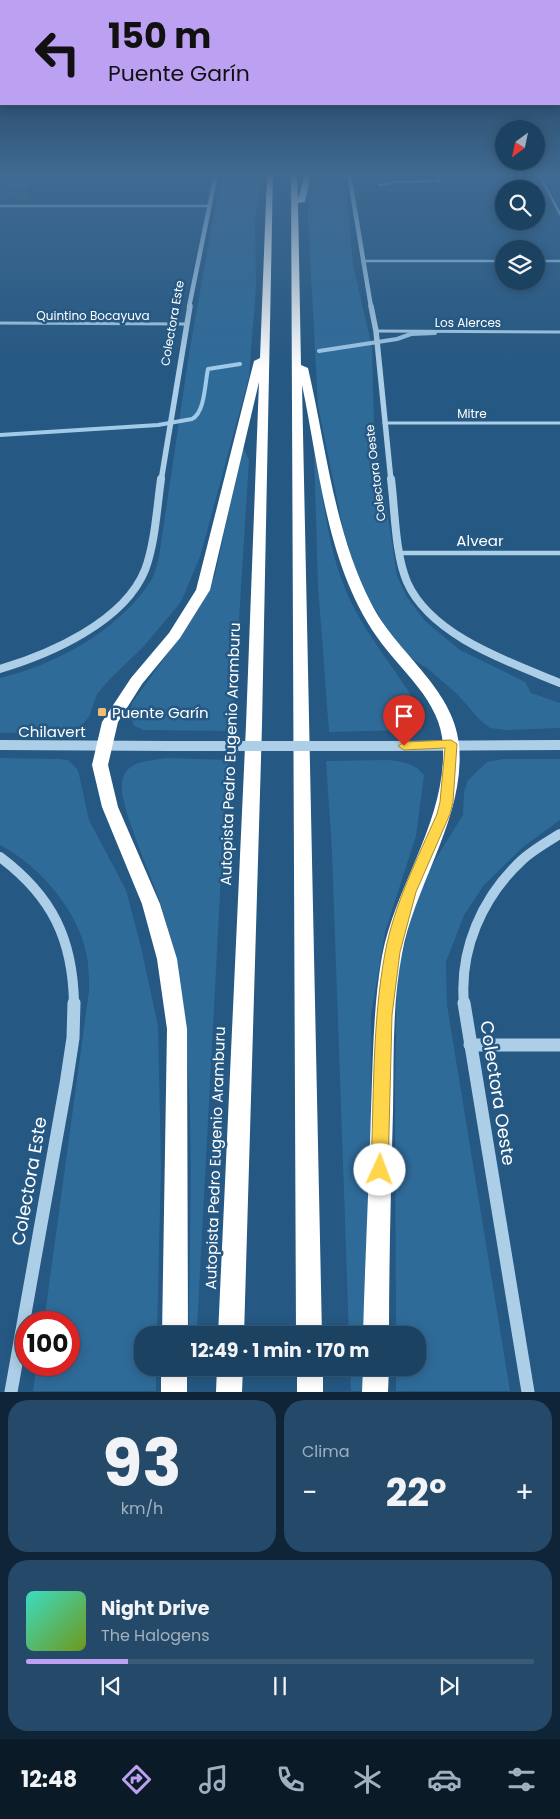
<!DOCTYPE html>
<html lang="es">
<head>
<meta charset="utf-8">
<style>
  :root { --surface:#1c4262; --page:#254968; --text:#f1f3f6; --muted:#a0b0be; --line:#3a5b77; --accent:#bca0f2 }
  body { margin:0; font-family:Poppins,sans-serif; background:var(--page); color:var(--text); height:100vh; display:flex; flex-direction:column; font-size:19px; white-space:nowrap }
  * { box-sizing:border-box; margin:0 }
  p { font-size:16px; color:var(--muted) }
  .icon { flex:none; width:28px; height:28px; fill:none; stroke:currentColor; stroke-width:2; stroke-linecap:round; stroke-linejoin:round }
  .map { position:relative; height:1392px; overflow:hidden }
  .drawer { display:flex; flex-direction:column; gap:8px; padding:8px; background:#0f2436; flex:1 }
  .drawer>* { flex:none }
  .top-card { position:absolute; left:0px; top:0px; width:560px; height:105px; box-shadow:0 2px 12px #0003,0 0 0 1px var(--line); background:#bca0f2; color:#111; overflow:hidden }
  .needle { width:32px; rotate:213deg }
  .fabs { position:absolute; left:495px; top:120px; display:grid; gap:10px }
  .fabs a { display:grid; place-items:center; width:50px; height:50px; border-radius:50%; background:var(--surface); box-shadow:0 2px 12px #0003,0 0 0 1px var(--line); font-size:25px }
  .speed { position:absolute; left:15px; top:1311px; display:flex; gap:10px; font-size:25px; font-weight:700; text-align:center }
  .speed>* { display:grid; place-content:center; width:65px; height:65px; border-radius:50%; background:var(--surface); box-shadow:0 2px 12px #0003,0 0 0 1px var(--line); line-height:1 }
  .speed .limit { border:8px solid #d22; background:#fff; color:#111 }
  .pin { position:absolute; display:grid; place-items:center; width:42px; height:42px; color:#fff; margin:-51px -21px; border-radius:50% 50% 50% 0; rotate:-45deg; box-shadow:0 0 5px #0007 }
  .pin .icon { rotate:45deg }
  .me { position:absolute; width:55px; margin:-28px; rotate:2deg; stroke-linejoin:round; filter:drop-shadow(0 0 4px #0008) }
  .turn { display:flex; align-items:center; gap:18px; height:105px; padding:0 25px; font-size:22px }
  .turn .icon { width:65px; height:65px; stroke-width:2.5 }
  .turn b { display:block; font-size:35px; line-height:42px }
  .big { font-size:38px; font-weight:700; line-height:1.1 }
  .drawer .widget { flex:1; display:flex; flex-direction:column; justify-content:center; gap:8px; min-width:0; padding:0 18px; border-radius:20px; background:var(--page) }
  .drawer .dial { align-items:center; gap:0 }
  .dial b { font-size:65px; line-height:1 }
  .song { display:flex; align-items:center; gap:15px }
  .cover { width:60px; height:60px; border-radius:8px; background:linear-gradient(135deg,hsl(170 70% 55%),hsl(80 70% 35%)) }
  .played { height:5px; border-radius:2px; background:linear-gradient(90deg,var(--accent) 20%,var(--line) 20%) }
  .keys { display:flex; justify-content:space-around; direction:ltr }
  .heat { display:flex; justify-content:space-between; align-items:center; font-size:28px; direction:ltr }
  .drawer .tiles { flex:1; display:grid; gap:8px; grid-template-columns:1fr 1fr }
  .widget:last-child { grid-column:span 2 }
  .trip { position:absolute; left:134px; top:1326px; width:292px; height:50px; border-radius:20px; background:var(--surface); box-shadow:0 2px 12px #0003,0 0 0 1px var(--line); font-weight:700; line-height:50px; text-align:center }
  .menu { display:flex; height:80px; justify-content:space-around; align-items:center; background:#0b1a27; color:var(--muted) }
  .menu .icon { width:35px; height:35px }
  .menu .on { color:var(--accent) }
  .menu b { font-size:22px; color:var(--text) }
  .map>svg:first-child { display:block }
  .green { fill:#2f6b99 }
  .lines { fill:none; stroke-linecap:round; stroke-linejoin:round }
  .stream { stroke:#a1cae8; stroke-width:4 }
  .service { stroke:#adcee7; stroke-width:2 }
  .minor-far2 { stroke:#adcee7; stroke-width:2.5 }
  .minor-far1 { stroke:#adcee7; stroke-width:3 }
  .minor { stroke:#adcee7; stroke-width:4.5 }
  .tertiary-far4 { stroke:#adcee7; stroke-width:4.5 }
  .tertiary-far3 { stroke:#adcee7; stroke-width:5.5 }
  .tertiary-far2 { stroke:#adcee7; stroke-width:8 }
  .tertiary-far1 { stroke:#adcee7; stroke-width:10 }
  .tertiary { stroke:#adcee7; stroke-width:13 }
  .motorway { fill:#fff; fill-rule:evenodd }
  .tertiary-bridge { stroke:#adcee7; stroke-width:10 }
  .wall { fill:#2e6089 }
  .shaded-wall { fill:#254e6f }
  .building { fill:#35709f; stroke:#254e6f }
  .route { fill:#ffd54a; stroke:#a68a30 }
  .poi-dot { fill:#f1bd71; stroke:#255882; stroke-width:2 }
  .labels { text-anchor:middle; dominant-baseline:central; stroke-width:5; stroke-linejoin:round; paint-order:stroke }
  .far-street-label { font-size:12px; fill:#fff; stroke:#255882 }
  .street-label { font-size:15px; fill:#fff; stroke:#255882 }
  .poi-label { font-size:15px; fill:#fff; stroke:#255882; text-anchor:start }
  .near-street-label { font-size:18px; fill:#fff; stroke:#255882 }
</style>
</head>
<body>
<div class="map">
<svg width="560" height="1392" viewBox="0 0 560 1392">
  <rect width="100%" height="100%" fill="#255882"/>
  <!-- green -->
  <path class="green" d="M221 174H261L255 222 256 287 249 377 200 557 181 602 144 646 110 679 97 694 89 717 81 726 65 732 0 733V678C55 665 118 631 150 582 155 575 157 565 159 557L189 354Z
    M312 174H345L353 265 372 348 374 425 397 576 407 597 425 621 460 650 525 682 531 693 560 703V728L507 730 490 728 481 721 457 694 427 668 404 654 385 627 359 581 344 533 318 406 308 219V193Z
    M243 447 249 460 232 731 144 730 134 726 130 713 132 703 189 624 202 603 215 575Z
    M314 452C324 496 327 544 344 586 362 632 397 669 421 712L418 720 406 730 329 732 318 585Z
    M0 758 59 759 68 760 78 770 89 820 126 890 141 947 158 1026 161 1165 157 1335H142V1368H156V1391H33L37 1365H69V1322H44L89 991C89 980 89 968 87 957 79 911 40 866 0 845Z
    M167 758 229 760 224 819 197 1328 189 1333C189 1195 201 1041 162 908 154 881 118 805 122 782 125 760 150 761 167 758Z
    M503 759H560V820L523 847 484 885 464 915 446 962 447 1005 510 1391H396V1368H418V1335H396L395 1086 397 977 414 904 435 860 463 815 464 792 468 780 487 762Z
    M388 760C403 762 414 763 424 775L416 836 385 932 371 1016 370 1335H349L332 851 326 761Z
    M350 1368H370V1391H351Z"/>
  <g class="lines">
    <!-- stream -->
    <path class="stream" d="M319 351 397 339 411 334 435 333
      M0 435 158 425 192 419C205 413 205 382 208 369L240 364"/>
    <!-- service -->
    <path class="service" d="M535 174 540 176 560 214
      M379 185 397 182 439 181V174"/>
    <!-- minor-far2 -->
    <path class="minor-far2" d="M0 206H209
      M362 261H504
      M536 261H560"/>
    <!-- minor-far1 -->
    <path class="minor-far1" d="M0 323 186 324
      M376 331 560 332
      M384 423H560"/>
    <!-- minor -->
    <path class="minor" d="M400 553H560"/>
    <!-- tertiary-far4 -->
    <path class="tertiary-far4" d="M349 174 371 307
      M189 307 216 174"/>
    <!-- tertiary-far3 -->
    <path class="tertiary-far3" d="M371 306 376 331 391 481
      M161 481 190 306"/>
    <!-- tertiary-far2 -->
    <path class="tertiary-far2" d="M391 479C395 510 395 554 407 582 431 636 509 662 560 683
      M0 669C50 654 124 622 145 570 155 544 157 507 161 479"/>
    <!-- tertiary-far1 -->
    <path class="tertiary-far1" d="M0 745 172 746
      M388 746 560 745
      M0 857C52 896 73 939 74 1004
      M464 1004C459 950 482 897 522 860 533 850 547 842 560 834"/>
    <!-- tertiary -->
    <path class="tertiary" d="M464 1003 528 1392
      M470 1045H560
      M11 1392 66 1084 73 1038 74 1003"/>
    <!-- motorway -->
    <path class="motorway" d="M267 174H273L262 725 244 1335H218L246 725 259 382 210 590 180 638 142 684 118 722 108 765 118 807 160 904 177 959 187 1029 188 1335H162L167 1029 157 959 142 904 102 807 92 765 102 722 131 678 169 633 196 590 254 361 260 358Z
      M291 174H297L298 199 305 174H311L305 202 298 203 301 365 308 368C326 446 334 531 371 603 395 652 453 687 459 744 466 817 415 883 402 954 392 1005 394 1059 393 1111 391 1186 389 1260 389 1335H363C365 1260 369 1185 371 1110 373 1059 373 1007 382 956 396 884 446 821 443 746 441 700 401 672 377 637 326 564 320 470 302 385L322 1335H296Z
      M161 1368H187V1392H161Z
      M217 1368H243L242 1392H216Z
      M297 1368H323V1392H297Z
      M363 1368H389L388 1392H362Z"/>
    <!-- tertiary-bridge -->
    <path class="tertiary-bridge" d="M172 746H388"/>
  </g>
  <!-- wall -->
  <path class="wall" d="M389 174H402V178H390Z
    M507 178 530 182 539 190 538 198 539 200 549 209 547 221H545V225H521L519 221H536V189H505Z
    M31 184 32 192 29 199H18L7 197 6 189Z"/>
  <!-- shaded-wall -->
  <path class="shaded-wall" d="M31 184 32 192 29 199 28 190Z"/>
  <!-- building -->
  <path class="building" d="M507 178H528L530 182H535L539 190H536V189H512Z
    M8 184H31L28 190H16L6 189Z
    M536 195 539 200H544L549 209H545L546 213H536Z"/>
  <!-- sky -->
  <linearGradient id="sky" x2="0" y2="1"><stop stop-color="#143048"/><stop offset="0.47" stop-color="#406a92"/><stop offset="1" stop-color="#406a92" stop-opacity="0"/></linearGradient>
  <rect width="560" height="369" fill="url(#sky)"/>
  <!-- route -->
  <path class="route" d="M451 740 457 744 453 802 450 814 416 892 400 952 392 1015 388 1170 386 1176 380 1179 374 1176 371 1170C374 1098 372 1024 385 953 394 905 417 859 437 814L440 802 445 748 404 750 398 746 404 742Z"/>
  <!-- markers -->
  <rect class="poi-dot" x="97" y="707" width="10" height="10" rx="2.5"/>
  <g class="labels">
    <!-- far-street labels -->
    <g class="far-street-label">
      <text x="93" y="315">Quintino Bocayuva</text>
      <text x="468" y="322">Los Alerces</text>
      <text transform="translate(172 323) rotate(-80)">Colectora Este</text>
      <text x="472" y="413">Mitre</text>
      <text transform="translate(375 473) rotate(-97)">Colectora Oeste</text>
    </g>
    <!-- street labels -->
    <g class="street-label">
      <text x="480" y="540">Alvear</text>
      <text x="52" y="731">Chilavert</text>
      <text transform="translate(230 754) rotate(-88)">Autopista Pedro Eugenio Aramburu</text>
      <text transform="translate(215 1158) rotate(-88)">Autopista Pedro Eugenio Aramburu</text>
    </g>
    <!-- poi labels -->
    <g class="poi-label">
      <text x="112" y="712">Puente Garín</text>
    </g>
    <!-- near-street labels -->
    <g class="near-street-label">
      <text transform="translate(498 1093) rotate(81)">Colectora Oeste</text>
      <text transform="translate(29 1181) rotate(-80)">Colectora Este</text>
    </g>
  </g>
</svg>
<div class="fabs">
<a><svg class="needle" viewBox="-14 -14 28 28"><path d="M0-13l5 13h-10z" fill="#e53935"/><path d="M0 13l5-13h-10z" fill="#a0b0be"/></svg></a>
<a><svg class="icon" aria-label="search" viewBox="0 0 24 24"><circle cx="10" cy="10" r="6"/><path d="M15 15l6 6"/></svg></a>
<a><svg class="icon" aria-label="layers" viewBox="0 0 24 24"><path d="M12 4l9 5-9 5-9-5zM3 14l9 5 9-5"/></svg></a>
</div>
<div class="speed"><div class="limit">100</div></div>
<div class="pin" style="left:404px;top:746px;background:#d93025"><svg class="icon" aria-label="arrive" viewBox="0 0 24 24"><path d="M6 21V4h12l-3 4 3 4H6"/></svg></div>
<svg class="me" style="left:380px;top:1170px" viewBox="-20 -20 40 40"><circle r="19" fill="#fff"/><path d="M0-13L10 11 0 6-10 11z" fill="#ffd54a"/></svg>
<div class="trip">12:49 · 1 min · 170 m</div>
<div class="top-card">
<div class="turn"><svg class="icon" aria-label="left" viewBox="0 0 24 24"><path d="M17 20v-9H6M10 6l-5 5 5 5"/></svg><div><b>150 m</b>Puente Garín</div></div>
</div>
</div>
<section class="drawer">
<div class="tiles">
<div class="widget dial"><b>93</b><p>km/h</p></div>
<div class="widget"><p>Clima</p>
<div class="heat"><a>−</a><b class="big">22°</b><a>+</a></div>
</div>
<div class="widget">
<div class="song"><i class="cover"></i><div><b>Night Drive</b><p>The Halogens</p></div></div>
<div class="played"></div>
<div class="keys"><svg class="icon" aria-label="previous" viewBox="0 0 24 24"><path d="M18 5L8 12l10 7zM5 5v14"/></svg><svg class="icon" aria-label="pause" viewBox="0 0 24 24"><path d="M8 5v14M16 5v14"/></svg><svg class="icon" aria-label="next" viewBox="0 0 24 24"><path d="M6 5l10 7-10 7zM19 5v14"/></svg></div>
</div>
</div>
</section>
<nav class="menu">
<b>12:48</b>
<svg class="icon on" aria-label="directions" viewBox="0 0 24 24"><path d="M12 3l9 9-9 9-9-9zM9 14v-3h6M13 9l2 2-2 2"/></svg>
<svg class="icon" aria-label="music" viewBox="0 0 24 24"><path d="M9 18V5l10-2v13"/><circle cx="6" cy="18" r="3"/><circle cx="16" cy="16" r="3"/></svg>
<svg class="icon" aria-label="phone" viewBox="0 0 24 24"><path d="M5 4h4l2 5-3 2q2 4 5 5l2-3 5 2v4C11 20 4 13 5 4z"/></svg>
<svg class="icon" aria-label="climate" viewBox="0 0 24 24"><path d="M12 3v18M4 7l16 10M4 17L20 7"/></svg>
<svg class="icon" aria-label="car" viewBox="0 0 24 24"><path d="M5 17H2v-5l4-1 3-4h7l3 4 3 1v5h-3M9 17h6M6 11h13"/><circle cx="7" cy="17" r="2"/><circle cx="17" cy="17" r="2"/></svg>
<svg class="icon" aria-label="filters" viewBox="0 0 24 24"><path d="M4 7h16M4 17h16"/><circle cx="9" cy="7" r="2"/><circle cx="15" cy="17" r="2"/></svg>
</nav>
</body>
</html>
